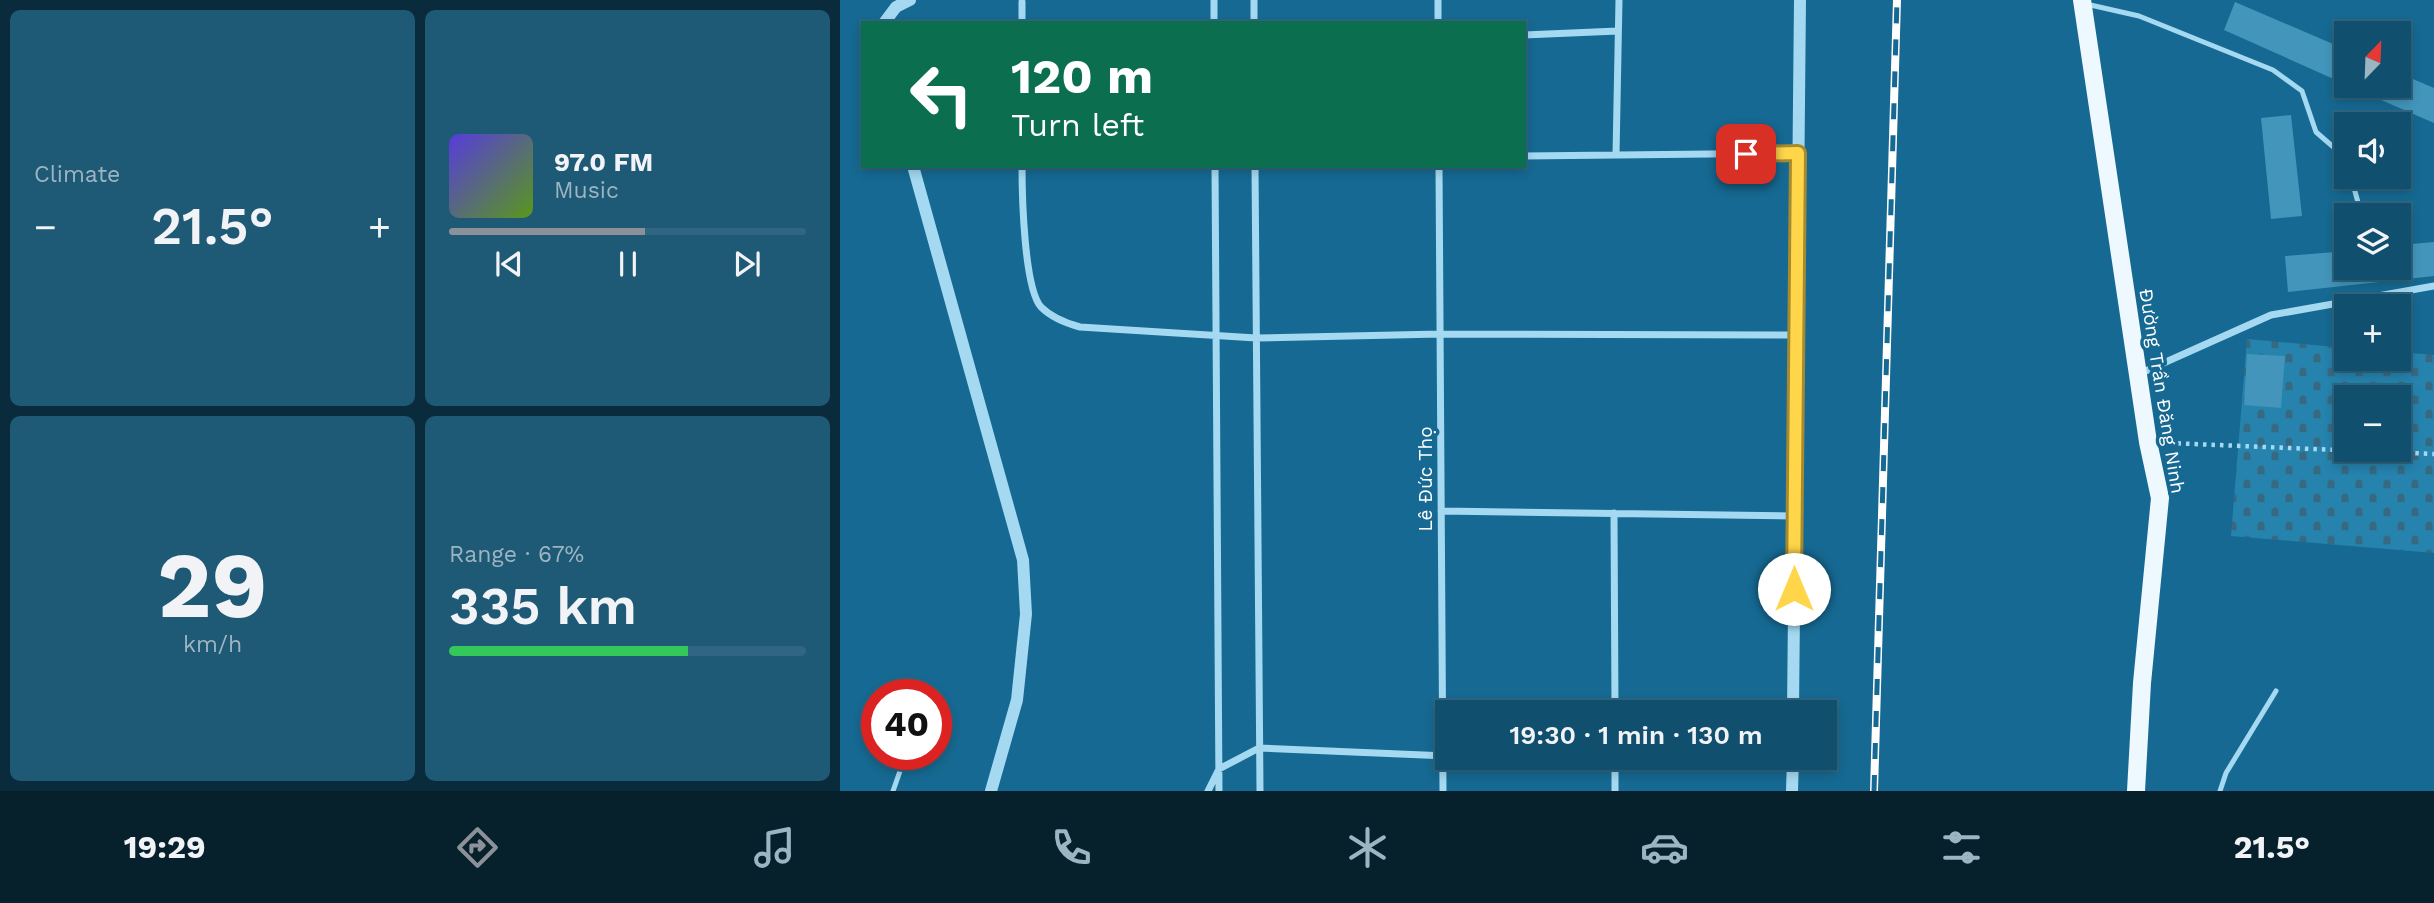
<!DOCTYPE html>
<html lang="en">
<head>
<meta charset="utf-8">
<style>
  :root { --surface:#104f6e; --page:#1e5976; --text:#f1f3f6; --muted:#9cb5c2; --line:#306681; --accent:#8c9099 }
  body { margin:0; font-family:"Work Sans",sans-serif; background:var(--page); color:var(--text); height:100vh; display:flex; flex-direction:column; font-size:26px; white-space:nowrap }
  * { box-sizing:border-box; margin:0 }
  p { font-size:23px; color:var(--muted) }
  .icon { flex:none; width:38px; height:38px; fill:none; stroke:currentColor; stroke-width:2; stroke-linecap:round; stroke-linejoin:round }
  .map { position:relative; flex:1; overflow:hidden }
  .panel { display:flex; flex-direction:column; gap:10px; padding:10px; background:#092b3c; width:840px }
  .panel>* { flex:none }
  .banner { position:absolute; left:21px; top:21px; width:665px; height:147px; border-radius:0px; box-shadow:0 4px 10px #0003,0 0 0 2px var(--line); background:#0b6e4f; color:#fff; overflow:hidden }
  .needle { width:46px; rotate:23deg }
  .controls { position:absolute; left:1494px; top:21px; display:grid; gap:14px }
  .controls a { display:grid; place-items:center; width:77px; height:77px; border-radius:0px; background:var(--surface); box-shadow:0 4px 10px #0003,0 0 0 2px var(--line); font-size:35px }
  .speed { position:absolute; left:21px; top:679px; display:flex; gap:14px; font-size:35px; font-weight:700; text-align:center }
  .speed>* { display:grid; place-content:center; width:91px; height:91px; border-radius:50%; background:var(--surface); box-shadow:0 4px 10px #0003,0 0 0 2px var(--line); line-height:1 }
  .speed .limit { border:10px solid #d22; background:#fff; color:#111 }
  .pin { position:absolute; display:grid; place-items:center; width:60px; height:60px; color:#fff; margin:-30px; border-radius:14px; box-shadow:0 4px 10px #0006 }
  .me { position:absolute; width:77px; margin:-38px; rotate:0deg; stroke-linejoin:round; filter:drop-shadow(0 0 5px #0008) }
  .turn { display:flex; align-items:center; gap:24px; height:147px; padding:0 35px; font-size:32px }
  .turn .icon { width:91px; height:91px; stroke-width:2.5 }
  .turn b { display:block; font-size:49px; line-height:60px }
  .big { font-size:52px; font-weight:600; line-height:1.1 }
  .panel .tile { flex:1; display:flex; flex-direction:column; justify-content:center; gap:10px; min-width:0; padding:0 24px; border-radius:10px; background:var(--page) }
  .panel .dial { align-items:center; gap:0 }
  .dial b { font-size:91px; line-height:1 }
  .song { display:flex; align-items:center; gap:21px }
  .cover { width:84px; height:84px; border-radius:10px; background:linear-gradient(135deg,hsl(250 70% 55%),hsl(90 70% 35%)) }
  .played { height:7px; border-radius:4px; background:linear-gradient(90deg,var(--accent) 55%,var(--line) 55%) }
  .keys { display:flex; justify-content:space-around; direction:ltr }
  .heat { display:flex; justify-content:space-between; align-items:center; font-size:38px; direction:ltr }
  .charge { height:10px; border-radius:5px; background:linear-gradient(90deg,#34c759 67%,var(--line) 0) }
  .panel .tiles { flex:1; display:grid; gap:10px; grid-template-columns:repeat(2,1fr) }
  .trip { position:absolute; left:595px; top:700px; width:402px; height:70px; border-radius:0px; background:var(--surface); box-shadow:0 4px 10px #0003,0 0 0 2px var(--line); font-weight:600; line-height:70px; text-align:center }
  .tabs { display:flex; height:112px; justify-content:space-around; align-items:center; background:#06202c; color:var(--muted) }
  .tabs .icon { width:49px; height:49px }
  .tabs .active { color:var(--accent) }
  .tabs b { font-size:32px; color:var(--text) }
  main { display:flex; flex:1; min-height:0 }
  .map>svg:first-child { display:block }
  .cemetery { fill:url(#cemetery-stones); fill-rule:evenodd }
  .building { fill:#4395bb }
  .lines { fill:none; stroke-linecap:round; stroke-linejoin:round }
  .path { stroke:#a4d9f1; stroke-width:4.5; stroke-dasharray:3.5 5; stroke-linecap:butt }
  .service { stroke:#a4d9f1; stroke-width:5 }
  .minor { stroke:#a4d9f1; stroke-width:7 }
  .tertiary { stroke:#a4d9f1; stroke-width:12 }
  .primary { stroke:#edf8ff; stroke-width:18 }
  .rail-casing { stroke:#fff; stroke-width:8 }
  .rail { stroke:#166992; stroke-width:5; stroke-dasharray:16; stroke-linecap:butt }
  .route-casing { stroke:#a68a30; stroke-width:18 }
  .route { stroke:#ffd54a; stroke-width:12 }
  .labels { text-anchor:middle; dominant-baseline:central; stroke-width:7; stroke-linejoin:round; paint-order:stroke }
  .street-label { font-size:19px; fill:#fff; stroke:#166992 }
</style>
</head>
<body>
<main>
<section class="panel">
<div class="tiles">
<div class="tile"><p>Climate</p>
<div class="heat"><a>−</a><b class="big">21.5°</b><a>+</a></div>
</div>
<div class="tile">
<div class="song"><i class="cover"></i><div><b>97.0 FM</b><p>Music</p></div></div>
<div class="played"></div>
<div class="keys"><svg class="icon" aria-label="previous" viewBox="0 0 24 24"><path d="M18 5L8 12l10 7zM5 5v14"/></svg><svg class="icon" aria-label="pause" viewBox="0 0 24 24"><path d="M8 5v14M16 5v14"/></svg><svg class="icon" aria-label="next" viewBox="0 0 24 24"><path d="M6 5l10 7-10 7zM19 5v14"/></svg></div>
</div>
<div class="tile dial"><b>29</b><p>km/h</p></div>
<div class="tile"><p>Range · 67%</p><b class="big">335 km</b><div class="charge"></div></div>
</div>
</section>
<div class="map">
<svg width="1594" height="791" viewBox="0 0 1594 791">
  <defs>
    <pattern id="cemetery-stones" width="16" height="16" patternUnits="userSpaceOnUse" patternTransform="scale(1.75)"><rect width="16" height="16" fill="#2583ae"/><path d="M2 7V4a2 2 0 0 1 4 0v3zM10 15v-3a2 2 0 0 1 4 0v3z" fill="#376a82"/></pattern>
  </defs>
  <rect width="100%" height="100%" fill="#166992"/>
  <!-- cemetery -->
  <path class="cemetery" d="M1407 339 1507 348V359H1559V352L1594 355V553L1391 536ZM1507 397H1559V450H1507Z"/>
  <!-- building -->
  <path class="building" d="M1395 2 1507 50V85L1384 30Z
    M1559 73 1594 88V123L1509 86H1559Z
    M1451 115 1462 216 1431 219 1421 118Z
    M1594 242V276L1448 292 1445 256 1495 252 1494 244 1507 243V268H1559V245Z
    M1407 354 1445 356 1441 408 1404 405Z"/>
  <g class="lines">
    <!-- path -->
    <path class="path" d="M1329 443 1594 454"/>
    <!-- service -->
    <path class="service" d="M1246 4 1299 16 1433 70 1462 91 1476 132 1498 151 1507 165
      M1511 177 1519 206
      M46 686 57 695
      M53 791 66 754
      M1380 791 1386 773 1436 691"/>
    <!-- minor -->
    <path class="minor" d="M374 0V23
      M414 0V23
      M598 0V23
      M182 23V2
      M684 35 778 31
      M776 155 779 0
      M684 156 958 153
      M182 166C182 194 184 288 201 307 212 318 225 323 240 327L416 338 600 334 957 335
      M375 166 379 791
      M415 166 420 791
      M599 166 603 791
      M1299 374 1431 315 1594 286
      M601 511 955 516
      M774 513 775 712
      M775 758V791
      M368 791 379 769 419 748 607 756"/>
    <!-- tertiary -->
    <path class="tertiary" d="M44 23 56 7 70 0
      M73 166 183 560 186 614 177 700 151 791
      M953 712 960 0
      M952 791 953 758"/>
    <!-- primary -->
    <path class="primary" d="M1242 0 1308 442 1320 498 1302 683 1296 791"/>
    <defs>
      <path id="rail" d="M1034 791 1057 0"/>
    </defs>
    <!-- rail casing -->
    <use href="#rail" class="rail-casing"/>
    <!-- rail -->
    <use href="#rail" class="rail"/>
  </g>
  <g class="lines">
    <defs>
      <path id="route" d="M906 154 958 153 954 589"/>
    </defs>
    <!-- route casing -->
    <use href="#route" class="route-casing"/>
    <!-- route -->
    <use href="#route" class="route"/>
  </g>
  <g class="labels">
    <!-- street labels -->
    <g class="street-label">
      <text transform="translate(1322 391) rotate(81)">Đường Trần Đăng Ninh</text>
      <text transform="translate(585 479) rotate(-90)">Lê Đức Thọ</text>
    </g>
  </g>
</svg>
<div class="controls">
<a><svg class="needle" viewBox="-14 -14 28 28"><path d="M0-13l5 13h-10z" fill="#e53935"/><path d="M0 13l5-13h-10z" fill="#9cb5c2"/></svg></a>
<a><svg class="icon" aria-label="sound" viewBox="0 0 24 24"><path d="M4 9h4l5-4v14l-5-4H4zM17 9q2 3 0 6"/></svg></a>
<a><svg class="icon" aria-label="layers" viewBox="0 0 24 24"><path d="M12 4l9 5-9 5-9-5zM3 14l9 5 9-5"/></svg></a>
<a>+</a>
<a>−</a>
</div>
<div class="speed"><div class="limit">40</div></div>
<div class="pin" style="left:906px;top:154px;background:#d93025"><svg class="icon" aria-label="arrive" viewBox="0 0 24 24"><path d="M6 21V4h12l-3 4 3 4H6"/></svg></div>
<svg class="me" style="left:954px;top:589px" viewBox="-20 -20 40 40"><circle r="19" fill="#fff"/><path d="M0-13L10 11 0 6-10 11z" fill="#ffd54a"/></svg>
<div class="trip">19:30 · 1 min · 130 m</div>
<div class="banner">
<div class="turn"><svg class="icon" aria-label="left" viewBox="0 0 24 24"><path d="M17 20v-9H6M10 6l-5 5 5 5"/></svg><div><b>120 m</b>Turn left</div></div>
</div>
</div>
</main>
<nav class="tabs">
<b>19:29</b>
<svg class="icon active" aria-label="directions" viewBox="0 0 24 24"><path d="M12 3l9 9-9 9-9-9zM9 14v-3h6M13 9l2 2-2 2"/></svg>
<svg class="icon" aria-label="music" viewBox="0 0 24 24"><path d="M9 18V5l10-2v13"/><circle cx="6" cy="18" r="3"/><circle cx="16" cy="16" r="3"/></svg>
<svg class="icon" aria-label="phone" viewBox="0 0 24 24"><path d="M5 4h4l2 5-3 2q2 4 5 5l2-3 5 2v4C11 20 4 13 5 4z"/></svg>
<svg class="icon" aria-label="climate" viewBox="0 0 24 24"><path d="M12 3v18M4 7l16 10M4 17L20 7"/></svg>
<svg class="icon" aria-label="car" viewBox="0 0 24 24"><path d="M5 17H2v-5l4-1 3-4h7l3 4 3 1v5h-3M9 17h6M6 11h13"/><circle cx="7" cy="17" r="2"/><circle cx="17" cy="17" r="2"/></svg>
<svg class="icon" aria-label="filters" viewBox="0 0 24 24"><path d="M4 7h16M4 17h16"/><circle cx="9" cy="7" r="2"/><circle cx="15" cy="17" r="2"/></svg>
<b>21.5°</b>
</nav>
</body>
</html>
